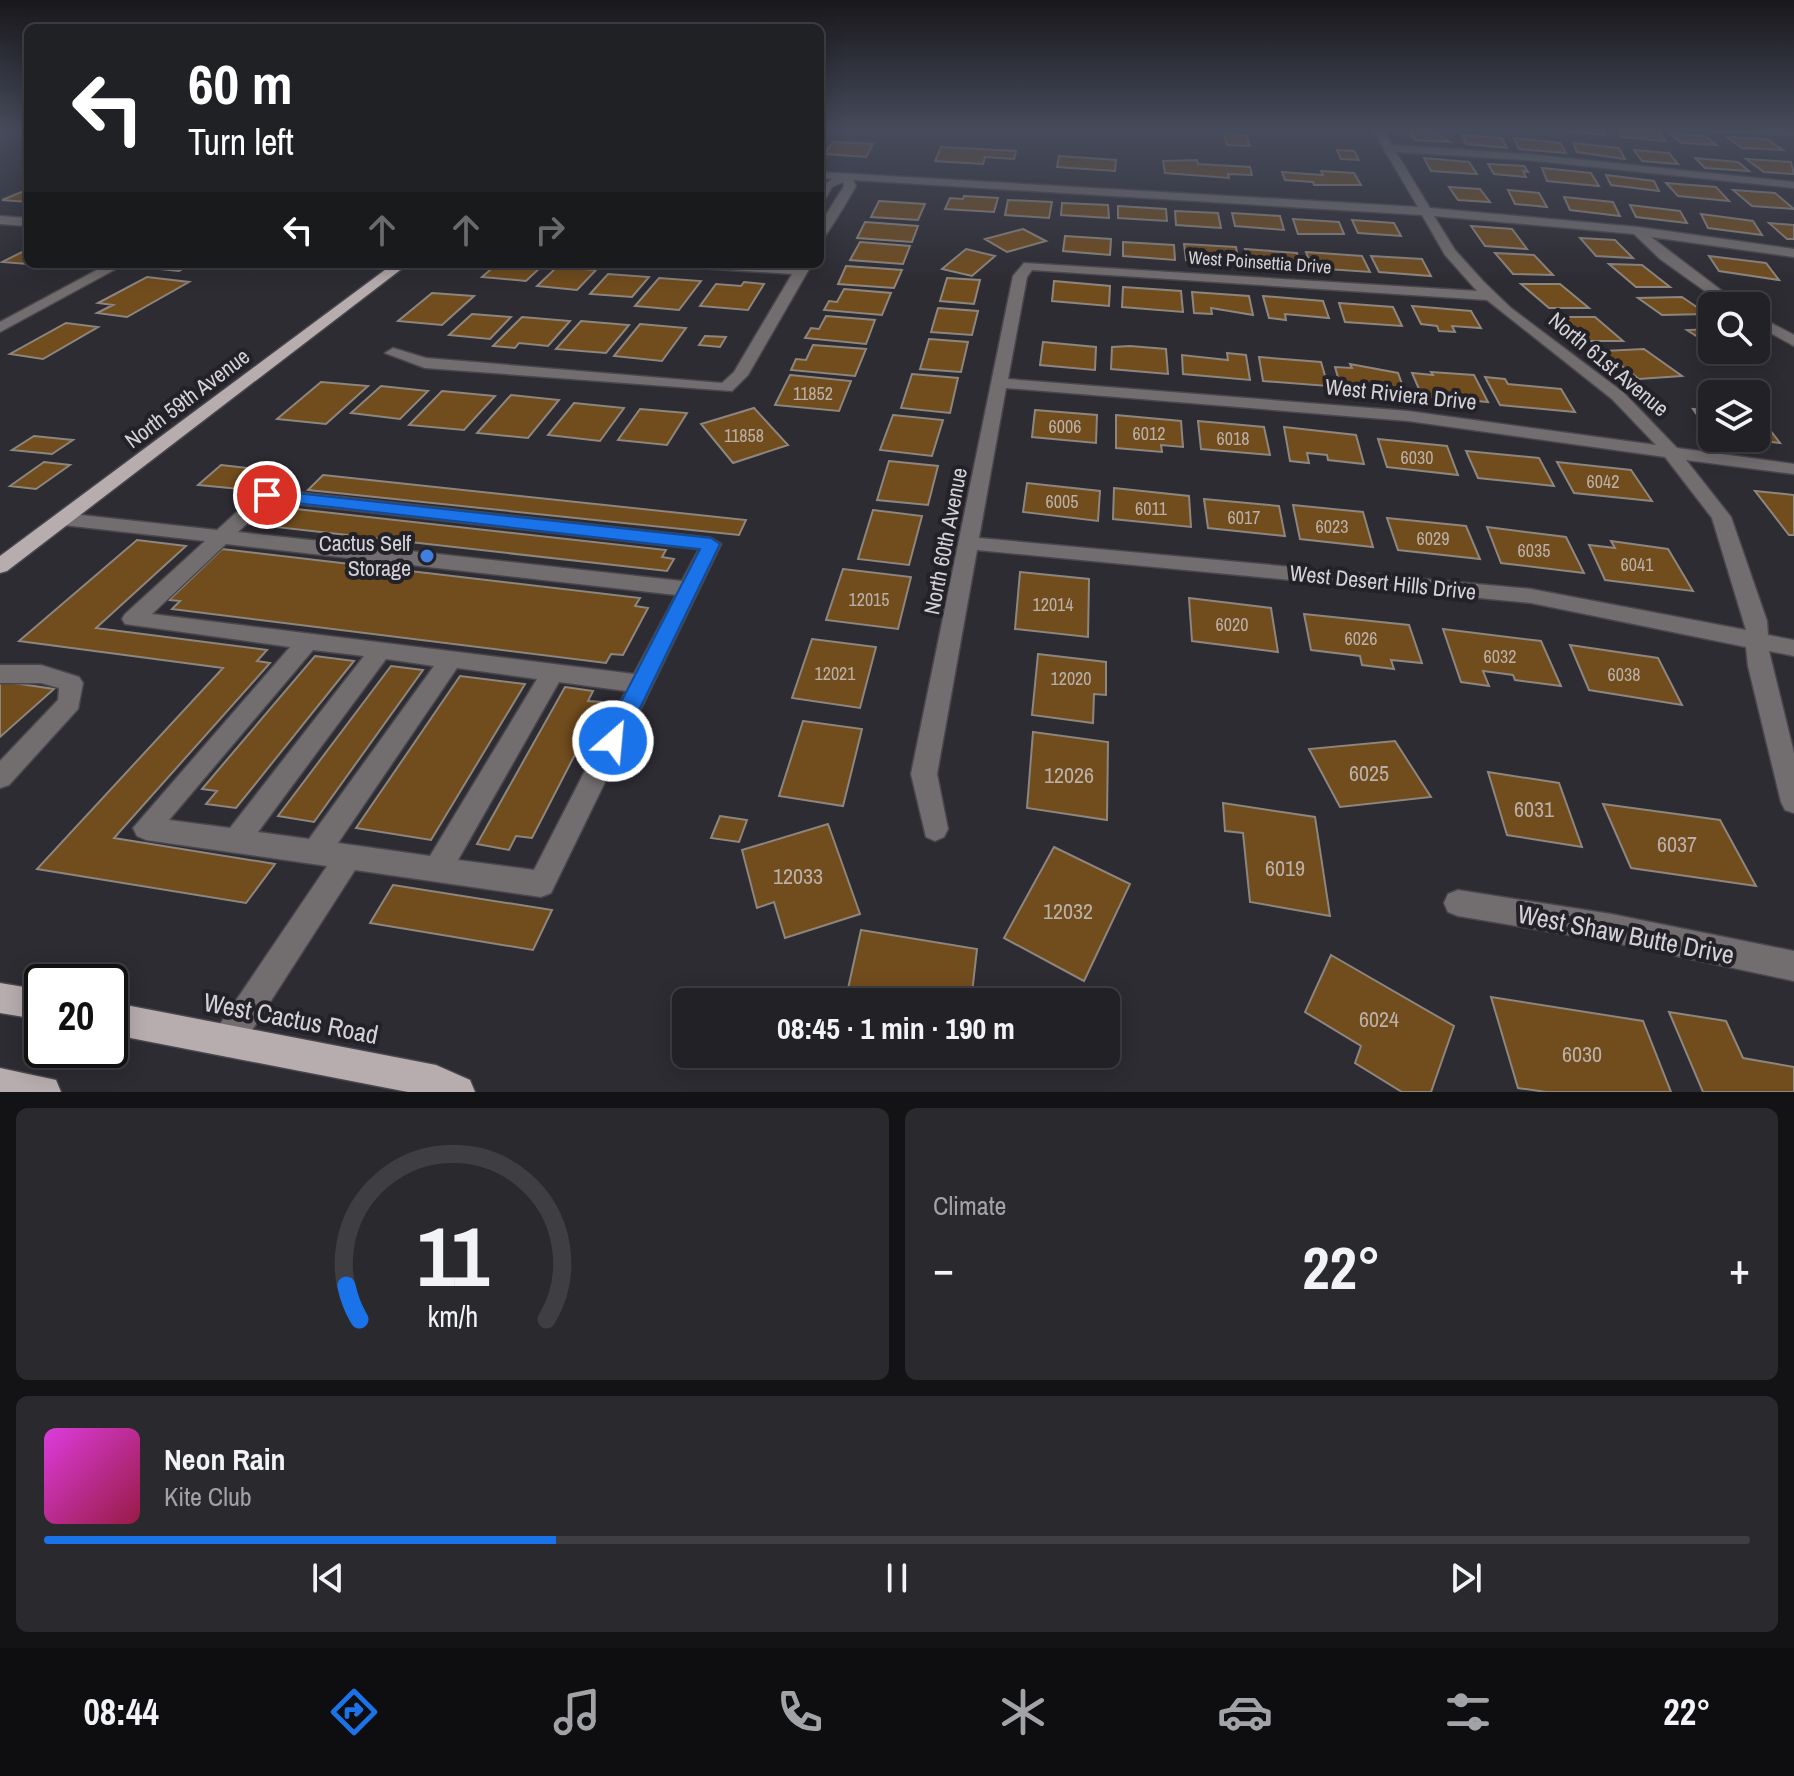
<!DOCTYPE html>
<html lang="en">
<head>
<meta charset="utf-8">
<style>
  :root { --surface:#222126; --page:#2a292e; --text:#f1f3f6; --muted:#a2a3a7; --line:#3f3e43; --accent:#1a73e8 }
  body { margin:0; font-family:"Archivo Narrow",sans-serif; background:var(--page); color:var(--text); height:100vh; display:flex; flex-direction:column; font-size:30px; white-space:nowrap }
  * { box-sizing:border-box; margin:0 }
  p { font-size:26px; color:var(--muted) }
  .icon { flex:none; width:44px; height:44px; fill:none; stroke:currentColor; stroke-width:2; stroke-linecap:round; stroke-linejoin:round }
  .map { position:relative; height:1092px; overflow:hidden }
  .drawer { display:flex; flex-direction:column; gap:16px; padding:16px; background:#131215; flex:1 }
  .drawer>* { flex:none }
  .top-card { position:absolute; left:24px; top:24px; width:800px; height:244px; border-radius:12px; box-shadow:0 4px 20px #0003,0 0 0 2px var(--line); background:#202124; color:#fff; overflow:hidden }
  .controls { position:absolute; left:1698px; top:292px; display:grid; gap:16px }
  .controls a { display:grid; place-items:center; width:72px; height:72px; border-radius:12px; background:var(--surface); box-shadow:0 4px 20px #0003,0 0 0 2px var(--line); font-size:40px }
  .speed { position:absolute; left:24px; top:964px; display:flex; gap:16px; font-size:40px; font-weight:700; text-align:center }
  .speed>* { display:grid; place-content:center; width:104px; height:104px; border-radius:50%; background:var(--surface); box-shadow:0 4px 20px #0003,0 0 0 2px var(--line); line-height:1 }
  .speed .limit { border:4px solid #111; border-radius:12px; background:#fff; color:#111 }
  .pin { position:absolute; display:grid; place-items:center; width:68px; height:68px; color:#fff; margin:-34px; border:4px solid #fff; border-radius:50%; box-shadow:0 2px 8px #0007 }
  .me { position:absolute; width:88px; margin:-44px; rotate:27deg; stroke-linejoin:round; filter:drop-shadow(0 0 6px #0008) }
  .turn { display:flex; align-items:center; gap:28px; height:168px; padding:0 32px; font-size:36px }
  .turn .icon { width:104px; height:104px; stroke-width:2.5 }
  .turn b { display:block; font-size:56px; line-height:68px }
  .lanes { display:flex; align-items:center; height:76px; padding:0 32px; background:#0003; justify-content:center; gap:40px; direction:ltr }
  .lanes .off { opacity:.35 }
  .big { font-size:60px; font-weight:700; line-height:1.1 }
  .drawer .card { flex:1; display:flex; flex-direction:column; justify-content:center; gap:12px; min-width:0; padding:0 28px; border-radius:12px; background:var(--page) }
  .drawer .dial { align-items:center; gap:0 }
  .dial svg { height:208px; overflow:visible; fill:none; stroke:var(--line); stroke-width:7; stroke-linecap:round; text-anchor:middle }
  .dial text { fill:var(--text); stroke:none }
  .song { display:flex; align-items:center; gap:24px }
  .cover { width:96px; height:96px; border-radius:12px; background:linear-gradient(135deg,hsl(300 70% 55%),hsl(340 70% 35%)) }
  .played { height:8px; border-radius:4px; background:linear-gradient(90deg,var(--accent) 30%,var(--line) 30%) }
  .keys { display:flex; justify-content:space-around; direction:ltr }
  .heat { display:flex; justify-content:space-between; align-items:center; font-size:44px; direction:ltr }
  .drawer .tiles { flex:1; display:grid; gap:16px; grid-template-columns:1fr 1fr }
  .card:last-child { grid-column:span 2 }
  .trip { position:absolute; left:672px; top:988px; width:448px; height:80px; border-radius:12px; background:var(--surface); box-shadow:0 4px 20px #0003,0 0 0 2px var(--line); font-weight:700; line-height:80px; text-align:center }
  .tabs { display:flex; height:128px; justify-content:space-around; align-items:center; background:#0e0d0f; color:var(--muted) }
  .tabs .icon { width:56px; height:56px }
  .tabs .current { color:var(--accent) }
  .tabs b { font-size:36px; color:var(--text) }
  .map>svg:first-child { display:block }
  .building { fill:#714c1d; stroke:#8d867f; stroke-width:2 }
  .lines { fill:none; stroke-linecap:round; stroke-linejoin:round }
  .minor-casing { stroke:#49474d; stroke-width:3 }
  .major-casing { stroke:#49474d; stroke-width:3 }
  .minor { fill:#726d6e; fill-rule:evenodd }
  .major { fill:#b7adae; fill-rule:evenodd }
  .route { fill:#1a73e8; stroke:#114b97; stroke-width:2 }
  .shop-dot { fill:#3f7fe0; stroke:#242229; stroke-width:3 }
  .labels { text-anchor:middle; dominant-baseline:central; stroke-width:8; stroke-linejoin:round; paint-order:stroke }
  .far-street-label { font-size:18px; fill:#d4d2d7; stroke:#242229 }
  .number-label { font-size:18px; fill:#bbb0a8 }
  .street-label { font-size:22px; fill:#d4d2d7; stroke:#242229 }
  .poi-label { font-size:22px; fill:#d4d2d7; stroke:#242229; text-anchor:end }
  .near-number-label { font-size:22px; fill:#bbb0a8 }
  .near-street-label { font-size:26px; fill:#d4d2d7; stroke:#242229 }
</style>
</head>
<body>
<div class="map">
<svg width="1794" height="1092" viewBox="0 0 1794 1092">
  <rect width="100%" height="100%" fill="#2e2c33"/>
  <!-- building -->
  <path class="building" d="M1408 129 1434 131 1450 142 1415 140Z
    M1566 129H1602L1605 135 1567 131Z
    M1617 129 1659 132 1665 141 1622 137Z
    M1224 134 1246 135 1250 146 1227 145Z
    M1671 134 1705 136 1717 145 1681 143Z
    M1462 135 1502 138 1507 148 1466 144Z
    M1727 137 1767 139 1783 150 1742 148Z
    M1514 138 1560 143 1566 153 1519 149Z
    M833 142 873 144 866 157 824 154Z
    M1573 143 1619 148 1625 159 1577 152Z
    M941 147 1016 151 1014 159 985 157 983 164 935 161Z
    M1337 150 1354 151 1359 160 1341 159Z
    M1634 150 1669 153 1678 164 1642 161Z
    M1059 156 1116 160 1115 171 1057 167Z
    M1424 158 1469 162 1477 174 1431 171Z
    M1695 158 1738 162 1749 171 1705 168Z
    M1746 159 1791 162 1794 174 1764 172Z
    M1197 160 1198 164 1250 167 1252 175 1228 174 1229 178 1165 173 1163 161Z
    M1488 164 1524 166 1528 172 1523 171 1526 177 1494 174Z
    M1542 168 1591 173 1599 186 1547 181Z
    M1321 171 1354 173 1361 185H1314L1313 182 1285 180 1282 172 1323 175Z
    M1606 175 1654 181 1659 191 1611 185Z
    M1666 183 1716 187 1729 201 1678 196Z
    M1449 187 1480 189 1490 202 1458 200Z
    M1508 190 1539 193 1547 207 1515 204Z
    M1733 190 1775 193 1794 209 1752 206Z
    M24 191H28V202L2 200Z
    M964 196 998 198 994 212 945 209 950 198 963 199Z
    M1564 197 1613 202 1620 216 1570 210Z
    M1008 200 1052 202 1049 218 1005 215Z
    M879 201 925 204 918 220 871 217Z
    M1062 203 1108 205 1109 218 1061 215Z
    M1630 205 1680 211 1687 223 1636 217Z
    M1118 206 1166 209 1167 221 1118 218Z
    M1175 211 1218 213 1221 228 1176 225Z
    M1232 213 1280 216 1284 230 1235 226Z
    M1701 214 1753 221 1762 235 1708 228Z
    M1293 219 1339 222 1344 234H1298Z
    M1352 220 1394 223 1401 236 1358 233Z
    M865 222 918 226 912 242 857 238Z
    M1769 223 1794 225V239H1787Z
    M1471 226 1512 229 1527 249 1485 246Z
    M1023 229 1046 241 1007 252 985 239Z
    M1065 236 1111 239 1110 255 1063 251Z
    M1580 238 1615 240 1633 258 1596 256Z
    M860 242 910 246 903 264 850 260Z
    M1123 242 1174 245 1175 260 1123 256Z
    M1184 244 1236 247 1239 264 1186 260Z
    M28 249V264H57L53 266 2 262Z
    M966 249 995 256 972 276 942 269Z
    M1245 249 1297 253 1301 267 1249 263Z
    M1306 252 1362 256 1370 272 1312 268Z
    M1495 253 1534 255 1553 275 1513 274Z
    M1371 256 1422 259 1431 276 1379 272Z
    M1709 256 1766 263 1779 280 1719 271Z
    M158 264H191L179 271 151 268Z
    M497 264H544L526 281 482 277Z
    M1609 264 1642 265 1670 287H1636Z
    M846 266 902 270 894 288 838 284Z
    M557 267 596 270 577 290 537 286Z
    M608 274 649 277 632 297 590 294Z
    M147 277 189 282 127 317 97 313 113 305 98 303Z
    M659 278 701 281 679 310 635 306Z
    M947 278 980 280 974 304 940 301Z
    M1054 281 1110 286 1109 306 1052 301Z
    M744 282 764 284 748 310 700 306 716 284 741 286Z
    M1521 284H1560L1589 308H1549Z
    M1123 287 1181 291 1183 312 1122 307Z
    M844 289 891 293 882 315 824 310 829 301 837 302Z
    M1192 292 1249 296 1253 315 1211 308 1212 314 1194 313Z
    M432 293 474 296 442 325 398 321Z
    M1263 296 1323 301 1329 318 1285 314 1286 320 1269 318Z
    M1682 297 1707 314 1662 315 1638 298Z
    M1339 303 1393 307 1402 326 1345 322Z
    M1412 306 1471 311 1481 328 1452 326 1455 332 1439 331 1437 326 1421 324Z
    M938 308 978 311 972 335 931 332Z
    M472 314 511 317 490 339 449 335Z
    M826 316 875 320 866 344 805 338 811 328 819 329Z
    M522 317 570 321 548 346 519 343 515 348 493 346Z
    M1559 317H1595L1623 341H1586Z
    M581 321 629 325 606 353 556 349Z
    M66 323 98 327 43 359 10 354Z
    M640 324 686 328 662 361 614 356Z
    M1712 329V346L1687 330Z
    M705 336 726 337 720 347 699 345Z
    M929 339 968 342 961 372 920 369Z
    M1043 342 1096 347 1095 370 1040 365Z
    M813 345 866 349 855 376 791 370 796 359 806 360Z
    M1130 346 1166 349 1168 374 1111 369 1112 347Z
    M1644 349 1682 376 1639 379 1602 351Z
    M1227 353 1246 355 1250 380 1183 374 1182 355 1228 360Z
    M1259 357 1321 362 1328 386 1263 381Z
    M1350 364 1398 373 1406 395 1341 388 1335 367 1352 368Z
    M1431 372 1474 375 1488 402 1422 396 1412 373 1433 375Z
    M912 374 958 378 950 413 901 408Z
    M790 375 851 381 839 411 775 405Z
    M1485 377 1505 379 1508 384 1561 389 1575 412 1500 405Z
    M321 382 368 386 326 424 277 419Z
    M381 386 428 391 400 419 351 413Z
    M442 391 495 396 464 430 409 425Z
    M511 395 559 400 528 438 477 433Z
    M574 403 624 408 600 441 548 435Z
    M754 408 788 445 733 463 701 424Z
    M640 409 687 413 667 445 618 440Z
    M1693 409 1712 411V435H1711Z
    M1035 410 1097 415 1096 443 1032 437Z
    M893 415 943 420 932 456 880 450Z
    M1116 415 1181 421 1183 447 1161 445 1162 452 1116 448Z
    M1756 416H1759L1780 443 1737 438H1756Z
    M1198 421 1264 427 1270 455 1201 449Z
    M1284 427 1356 435 1364 464 1328 460 1327 455 1307 453 1309 463 1290 461Z
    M34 436 73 440 52 454 12 450Z
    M1378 439 1447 446 1458 475 1387 467Z
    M1466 451 1539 458 1554 486 1478 478Z
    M889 461 938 466 928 505 877 500Z
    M44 462 70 465 36 489 10 486Z
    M1557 462 1631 470 1652 501 1574 493Z
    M221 465 282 472 277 475 292 477 281 487 266 485 260 491 198 485Z
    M323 475 746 520 739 535 308 490Z
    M1027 483 1100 491 1098 521 1023 512Z
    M1114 488 1189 496 1191 527 1113 519Z
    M1755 491 1794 495V535H1789Z
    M1204 499 1279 506 1285 536 1208 528Z
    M1293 505 1363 512 1373 547 1300 539Z
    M269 506 666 550 662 557 674 559 667 571 249 524Z
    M873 510 922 516 909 565 858 559Z
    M1387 518 1466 526 1480 559 1398 550Z
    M1487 527 1566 537 1584 573 1501 563Z
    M137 540 186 546 96 628 267 650 257 661 270 663 114 838 275 864 246 903 37 869 223 668 19 641Z
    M1611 541 1668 549 1693 591 1605 580 1589 545 1615 548Z
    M222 549 640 598 635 606 648 608 623 655 611 654 606 663 172 609 180 601 169 600Z
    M843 569 911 577 898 629 826 620Z
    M1020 572 1089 579 1088 637 1015 629Z
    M1189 598 1271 608 1278 652 1192 641Z
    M1304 614 1409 625 1422 663 1391 660 1394 669 1362 665 1360 656 1311 650Z
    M1443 629 1541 641 1561 686 1515 680 1513 675 1483 671 1489 686 1461 682Z
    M812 639 876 647 860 708 792 698Z
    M1570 645 1658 658 1682 705 1589 690Z
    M1038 654 1106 662V695L1094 694 1093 723 1032 715Z
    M315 656 354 661 236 808 206 804 217 791 202 789Z
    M391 666 423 670 314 822 278 816Z
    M460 676 525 684 431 840 356 828Z
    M0 681 54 689 0 737Z
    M565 687 593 691 588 701 602 702 532 838 516 836 509 850 477 844Z
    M803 721 862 729 843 806 779 796Z
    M1033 732 1108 742 1107 820 1027 808Z
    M1395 741 1431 797 1340 807 1309 749Z
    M1488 772 1559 783 1582 847 1507 835Z
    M1223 803 1315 817 1330 916 1250 902 1243 833 1225 831Z
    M1603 804 1720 820 1756 886 1631 868Z
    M720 816 747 820 739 842 711 838Z
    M828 824 860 914 785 938 774 902 757 908 742 850Z
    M1054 847 1130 884 1084 981 1004 938Z
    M393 885 552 910 533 950 370 923Z
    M861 930 977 949 971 1002H845Z
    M1331 955 1454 1026 1431 1092H1402L1355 1063 1361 1046 1305 1012Z
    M1491 997 1643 1021 1671 1092H1546L1518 1088Z
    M1669 1012 1726 1021 1743 1058 1794 1067V1092H1703Z"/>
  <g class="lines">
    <defs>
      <path id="minor" d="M1372 129H1382L1392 145 1527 154 1794 182V188L1527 160 1396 152 1430 208 1638 227 1794 249V257L1651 237 1742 306H1726L1660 259 1634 234 1434 216 1455 250 1484 282 1511 308 1624 393 1677 448 1794 464V474L1686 460 1731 517 1767 621 1768 635 1794 640V656L1769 651 1794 753V813L1785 810 1781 802 1748 666 1746 647 1531 603 977 550 937 774 948 829 944 837 935 841 926 837 911 774 1013 276 1024 263 1477 291 1445 255 1422 215 853 180 856 186C851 195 825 239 820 242V224L844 186 843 182 832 187 824 201 820 203V188L832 179 820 178V172L1418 207ZM1032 270 1487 300 1612 399 1656 445 1408 411 1008 379 1027 277ZM1006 388 1408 421 1665 457 1712 518 1746 630 1531 589 979 538Z
        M1699 129H1794V135L1704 132Z
        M0 216 28 218V226L0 224Z
        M108 264H125L0 332V322Z
        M692 264 797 267 812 264 748 375 732 391 425 368 385 353 393 348 426 358 722 383 734 372 792 274 699 268Z
        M1756 315 1794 335V346L1756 325Z
        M267 489 711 538 721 544 551 893 541 897 355 870 238 1052 227 1057 216 1052 211 1041 216 1030 327 866 146 840 137 836 133 828 290 647 125 624 122 619 125 614 205 541 63 525 53 519 63 513 217 530 260 491ZM271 501 699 549 682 581 238 532ZM226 544 676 595 634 674 152 614ZM313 650 364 656 230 828 169 820ZM386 659 434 666 309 839 258 832ZM457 668 537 679 430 856 338 843ZM559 682 626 691 534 870 458 860Z
        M0 665H41L79 677 83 683 78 709 9 785 0 788V761L58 700 59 688 41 683H0Z
        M1458 890 1611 914 1794 951V981L1611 942 1458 916 1448 912 1444 903 1448 894Z"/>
      <path id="major" d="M393 264H408L7 571 0 573V556Z
        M0 983 42 990V1020L0 1013Z
        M110 1002 436 1065 470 1080 475 1092H408L110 1034Z
        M0 1068 56 1080 61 1092H0Z"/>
    </defs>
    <!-- minor casing -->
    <use href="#minor" class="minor-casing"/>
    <!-- major casing -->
    <use href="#major" class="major-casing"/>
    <!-- minor -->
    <use href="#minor" class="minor"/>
    <!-- major -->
    <use href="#major" class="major"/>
  </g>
  <!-- sky -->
  <linearGradient id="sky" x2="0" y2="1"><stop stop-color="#19181c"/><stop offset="0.46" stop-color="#464b5b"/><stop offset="1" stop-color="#464b5b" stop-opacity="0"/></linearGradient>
  <rect width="1794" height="282" fill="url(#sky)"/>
  <!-- route -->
  <path class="route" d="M267 490 711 538 720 544 624 741 621 748H605L601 741 700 549 261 499V492Z"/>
  <!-- markers -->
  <circle class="shop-dot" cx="427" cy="556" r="8"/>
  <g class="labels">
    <!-- far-street labels -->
    <g class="far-street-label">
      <text transform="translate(1260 262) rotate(4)">West Poinsettia Drive</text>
    </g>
    <!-- number labels -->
    <g class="number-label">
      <text x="813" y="393">11852</text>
      <text x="1065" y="426">6006</text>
      <text x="1149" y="433">6012</text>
      <text x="744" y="435">11858</text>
      <text x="1233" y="438">6018</text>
      <text x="1417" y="457">6030</text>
      <text x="1603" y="481">6042</text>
      <text x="1062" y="501">6005</text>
      <text x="1151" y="508">6011</text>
      <text x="1244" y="517">6017</text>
      <text x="1332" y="526">6023</text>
      <text x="1433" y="538">6029</text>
      <text x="1534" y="550">6035</text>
      <text x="1637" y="564">6041</text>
      <text x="869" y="599">12015</text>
      <text x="1053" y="604">12014</text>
      <text x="1232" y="624">6020</text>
      <text x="1361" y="638">6026</text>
      <text x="1500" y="656">6032</text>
      <text x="835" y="673">12021</text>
      <text x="1624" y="674">6038</text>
      <text x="1071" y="678">12020</text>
    </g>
    <!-- street labels -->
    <g class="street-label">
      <text transform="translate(1609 364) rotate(40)">North 61st Avenue</text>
      <text transform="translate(1401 394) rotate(6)">West Riviera Drive</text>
      <text transform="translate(187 398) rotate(-37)">North 59th Avenue</text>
      <text transform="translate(945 541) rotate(-79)">North 60th Avenue</text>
      <text transform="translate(1383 582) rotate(6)">West Desert Hills Drive</text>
    </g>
    <!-- poi labels -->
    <g class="poi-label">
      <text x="411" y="543">Cactus Self<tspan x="411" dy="25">Storage</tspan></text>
    </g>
    <!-- near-number labels -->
    <g class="near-number-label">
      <text x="1369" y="773">6025</text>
      <text x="1069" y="775">12026</text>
      <text x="1534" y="809">6031</text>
      <text x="1677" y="844">6037</text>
      <text x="1285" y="868">6019</text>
      <text x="798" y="876">12033</text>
      <text x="1068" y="911">12032</text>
      <text x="1379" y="1019">6024</text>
      <text x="1582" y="1054">6030</text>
    </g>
    <!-- near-street labels -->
    <g class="near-street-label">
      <text transform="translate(1626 934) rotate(11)">West Shaw Butte Drive</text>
      <text transform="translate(291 1018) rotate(11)">West Cactus Road</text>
    </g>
  </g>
</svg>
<div class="controls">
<a><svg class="icon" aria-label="search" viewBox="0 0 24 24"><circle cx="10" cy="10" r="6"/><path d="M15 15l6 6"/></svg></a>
<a><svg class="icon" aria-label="layers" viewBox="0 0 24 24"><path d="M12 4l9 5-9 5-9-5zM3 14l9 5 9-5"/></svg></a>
</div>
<div class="speed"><div class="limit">20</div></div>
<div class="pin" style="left:267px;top:495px;background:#d93025"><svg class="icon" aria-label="arrive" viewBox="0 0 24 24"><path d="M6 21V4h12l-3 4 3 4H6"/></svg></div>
<svg class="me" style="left:613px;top:741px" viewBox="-20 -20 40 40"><circle r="17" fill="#1a73e8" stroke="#fff" stroke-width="3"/><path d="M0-11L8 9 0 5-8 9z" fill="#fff"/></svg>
<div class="trip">08:45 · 1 min · 190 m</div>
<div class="top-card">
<div class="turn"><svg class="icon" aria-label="left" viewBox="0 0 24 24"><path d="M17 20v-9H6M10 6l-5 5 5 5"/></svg><div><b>60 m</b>Turn left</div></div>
<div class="lanes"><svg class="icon" aria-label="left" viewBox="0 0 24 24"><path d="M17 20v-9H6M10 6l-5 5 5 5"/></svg><svg class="icon off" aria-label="ahead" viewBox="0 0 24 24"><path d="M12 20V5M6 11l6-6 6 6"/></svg><svg class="icon off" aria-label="ahead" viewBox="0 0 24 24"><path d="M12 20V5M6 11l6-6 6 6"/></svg><svg class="icon off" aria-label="right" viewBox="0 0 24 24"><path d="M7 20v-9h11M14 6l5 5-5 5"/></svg></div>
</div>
</div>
<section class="drawer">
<div class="tiles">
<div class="card dial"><svg viewBox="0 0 100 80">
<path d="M14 69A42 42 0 1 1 86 69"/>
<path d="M14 69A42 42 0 0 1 9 56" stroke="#1a73e8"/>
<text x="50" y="56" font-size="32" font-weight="700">11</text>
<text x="50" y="72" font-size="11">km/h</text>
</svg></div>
<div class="card"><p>Climate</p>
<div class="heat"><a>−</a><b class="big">22°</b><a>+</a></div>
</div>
<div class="card">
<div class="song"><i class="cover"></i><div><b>Neon Rain</b><p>Kite Club</p></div></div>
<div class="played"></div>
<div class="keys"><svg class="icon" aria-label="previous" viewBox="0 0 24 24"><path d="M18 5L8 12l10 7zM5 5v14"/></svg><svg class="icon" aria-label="pause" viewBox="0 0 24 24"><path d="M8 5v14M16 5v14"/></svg><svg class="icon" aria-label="next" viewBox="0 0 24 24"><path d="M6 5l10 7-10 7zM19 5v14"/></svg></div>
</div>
</div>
</section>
<nav class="tabs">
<b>08:44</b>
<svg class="icon current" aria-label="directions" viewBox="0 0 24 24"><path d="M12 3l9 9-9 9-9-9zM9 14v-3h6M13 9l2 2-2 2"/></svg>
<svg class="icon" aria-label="music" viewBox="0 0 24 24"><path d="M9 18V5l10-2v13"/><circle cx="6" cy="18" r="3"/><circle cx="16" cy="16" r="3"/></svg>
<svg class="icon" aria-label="phone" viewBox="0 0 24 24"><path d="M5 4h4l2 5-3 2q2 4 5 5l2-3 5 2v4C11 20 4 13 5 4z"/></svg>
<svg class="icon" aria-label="climate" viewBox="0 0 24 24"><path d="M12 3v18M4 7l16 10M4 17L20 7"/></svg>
<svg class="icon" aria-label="car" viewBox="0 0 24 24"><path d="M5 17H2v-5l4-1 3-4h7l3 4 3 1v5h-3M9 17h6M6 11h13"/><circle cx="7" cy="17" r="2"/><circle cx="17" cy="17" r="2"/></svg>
<svg class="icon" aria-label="filters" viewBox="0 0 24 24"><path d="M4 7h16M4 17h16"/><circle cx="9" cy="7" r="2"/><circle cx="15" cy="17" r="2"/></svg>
<b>22°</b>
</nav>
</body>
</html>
